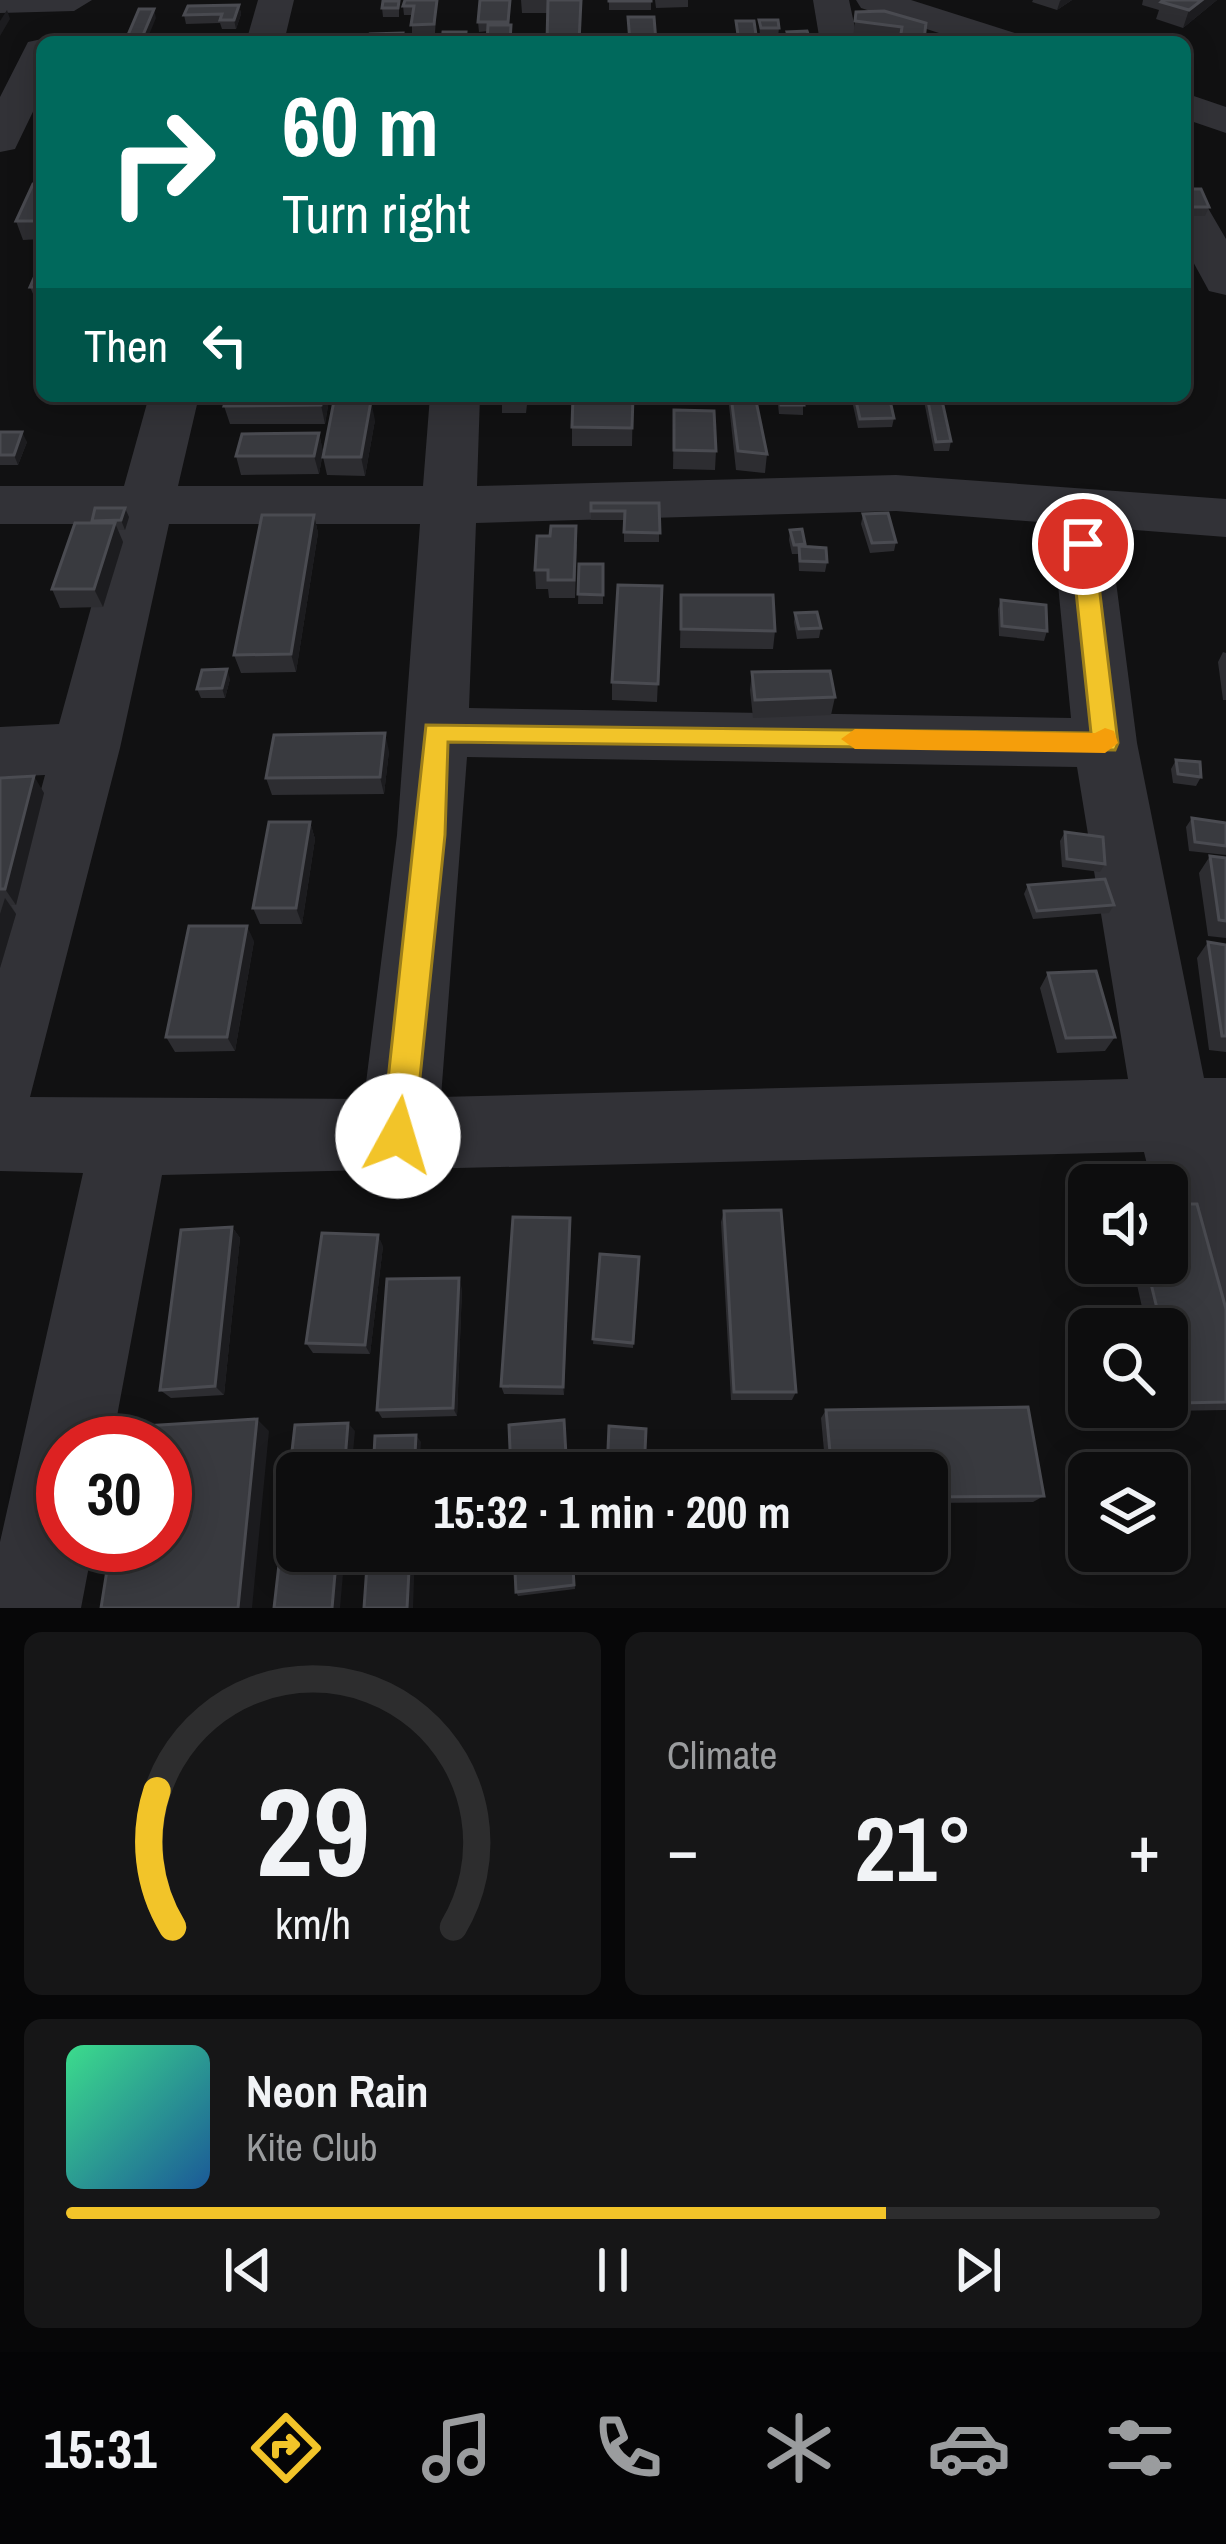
<!DOCTYPE html>
<html lang="en">
<head>
<meta charset="utf-8">
<style>
  :root { --surface:#0d0d0e; --page:#161617; --text:#f1f3f6; --muted:#9a9c9e; --line:#2d2d2e; --accent:#f2c429 }
  body { margin:0; font-family:"Archivo Narrow",sans-serif; background:var(--page); color:var(--text); height:100vh; display:flex; flex-direction:column; font-size:45px; white-space:nowrap }
  * { box-sizing:border-box; margin:0 }
  p { font-size:39px; color:var(--muted) }
  .icon { flex:none; width:66px; height:66px; fill:none; stroke:currentColor; stroke-width:2; stroke-linecap:round; stroke-linejoin:round }
  .map { position:relative; height:1608px; overflow:hidden }
  .details { display:flex; flex-direction:column; gap:24px; padding:24px; background:#070708; flex:1 }
  .details>* { flex:none }
  .guide { position:absolute; left:36px; top:36px; width:1155px; height:366px; border-radius:18px; box-shadow:0 6px 30px #0003,0 0 0 3px var(--line); background:#00695c; color:#fff; overflow:hidden }
  .fabs { position:absolute; left:1068px; top:1164px; display:grid; gap:24px }
  .fabs a { display:grid; place-items:center; width:120px; height:120px; border-radius:18px; background:var(--surface); box-shadow:0 6px 30px #0003,0 0 0 3px var(--line); font-size:60px }
  .speed { position:absolute; left:36px; top:1416px; display:flex; gap:24px; font-size:60px; font-weight:700; text-align:center }
  .speed>* { display:grid; place-content:center; width:156px; height:156px; border-radius:50%; background:var(--surface); box-shadow:0 6px 30px #0003,0 0 0 3px var(--line); line-height:1 }
  .speed .limit { border:18px solid #d22; background:#fff; color:#111 }
  .pin { position:absolute; display:grid; place-items:center; width:102px; height:102px; color:#fff; margin:-51px; border:6px solid #fff; border-radius:50%; box-shadow:0 3px 12px #0007 }
  .me { position:absolute; width:132px; margin:-66px; rotate:6deg; stroke-linejoin:round; filter:drop-shadow(0 0 9px #0008) }
  .turn { display:flex; align-items:center; gap:42px; height:252px; padding:0 48px; font-size:54px }
  .turn .icon { width:156px; height:156px; stroke-width:2.5 }
  .turn b { display:block; font-size:84px; line-height:102px }
  .then { display:flex; align-items:center; height:114px; padding:0 48px; background:#0003; gap:24px; font-size:45px }
  .big { font-size:90px; font-weight:800; line-height:1.1 }
  .details .widget { flex:1; display:flex; flex-direction:column; justify-content:center; gap:18px; min-width:0; padding:0 42px; border-radius:18px; background:var(--page) }
  .details .dial { align-items:center; gap:0 }
  .dial svg { height:312px; overflow:visible; fill:none; stroke:var(--line); stroke-width:7; stroke-linecap:round; text-anchor:middle }
  .dial text { fill:var(--text); stroke:none }
  .song { display:flex; align-items:center; gap:36px }
  .cover { width:144px; height:144px; border-radius:18px; background:linear-gradient(135deg,hsl(150 70% 55%),hsl(210 70% 35%)) }
  .played { height:12px; border-radius:6px; background:linear-gradient(90deg,var(--accent) 75%,var(--line) 75%) }
  .keys { display:flex; justify-content:space-around; direction:ltr }
  .heat { display:flex; justify-content:space-between; align-items:center; font-size:66px; direction:ltr }
  .details .tiles { flex:1; display:grid; gap:24px; grid-template-columns:1fr 1fr }
  .widget:last-child { grid-column:span 2 }
  .trip { position:absolute; left:276px; top:1452px; width:672px; height:120px; border-radius:18px; background:var(--surface); box-shadow:0 6px 30px #0003,0 0 0 3px var(--line); font-weight:800; line-height:120px; text-align:center }
  .dock { display:flex; height:192px; justify-content:space-around; align-items:center; background:#050506; color:var(--muted) }
  .dock .icon { width:84px; height:84px }
  .dock .active { color:var(--accent) }
  .dock b { font-size:54px; color:var(--text) }
  .map>svg:first-child { display:block }
  .lines { fill:none; stroke-linecap:round; stroke-linejoin:round }
  .minor { fill:#323237; fill-rule:evenodd }
  .wall { fill:#2d2d31 }
  .shaded-wall { fill:#1c1c1f }
  .building { fill:#393a3f; stroke:#4a4b51; stroke-width:3 }
  .route { fill:#f2c429; stroke:#9d7f1b; stroke-width:3 }
  .slow { fill:#f59e0b }
</style>
</head>
<body>
<div class="map">
<svg width="1226" height="1608" viewBox="0 0 1226 1608">
  <rect width="100%" height="100%" fill="#111112"/>
  <g class="lines">
    <!-- minor -->
    <path class="minor" d="M0 0H92L74 11 0 13Z
      M258 0H294L284 42H246Z
      M813 0H849L858 42H820Z
      M856 0H911L1018 34 1024 42H967L861 8Z
      M42 39 56 42H42V93L15 149 0 152V97L28 42Z
      M1185 93 1226 107V133L1185 119Z
      M1185 192 1201 196 1226 239V295L1209 291 1185 247Z
      M149 396H199L178 486H423L430 396H480L477 486 896 475 1226 499V537L1109 528 1137 743 1204 1078H1226V1349L1196 1337 1167 1242V1185H1152L1144 1152 162 1175 112 1443H63V1545H93L81 1608H0V1542L83 1173 0 1171V940L45 775 0 777V727L59 724 114 524H0V486H124ZM896 511 1052 523 1071 718 469 708 476 523ZM169 524H420L397 835 364 1099 30 1097 120 748ZM467 757 1077 767 1128 1079 441 1097Z"/>
  </g>
  <!-- wall -->
  <path class="wall" d="M437 0 435 33 412 34V15H404L403 6Z
    M521 0H583L547 13H522Z
    M609 0H651V10H609Z
    M655 0H688V7L656 8Z
    M1033 0H1072L1057 10 1032 2Z
    M1143 0H1217L1183 28 1156 19 1159 10 1142 5Z
    M399 1V17H383L382 8Z
    M239 5 241 14 236 29H222L220 23 186 24 184 15Z
    M510 8 509 25H511V42H487L488 31 479 32 478 22Z
    M856 12 926 23 923 42H880L853 38Z
    M759 20 779 28 778 37H760Z
    M42 184V239L23 240 16 221Z
    M1185 189 1209 207 1205 216H1185Z
    M42 260V296H34L30 287Z
    M502 396H528L526 413H502Z
    M633 396 632 446H572V427Z
    M728 396H755L767 454 765 473 736 470Z
    M777 396H803V415L779 414Z
    M851 396H889L894 418 892 427 858 428Z
    M923 396H941L951 441 949 451H934Z
    M329 400 325 424H230L224 406Z
    M674 410 716 451 715 470 673 469Z
    M375 420 365 476 327 475 323 457Z
    M0 432 27 442 18 465H0Z
    M319 433 323 452 319 474 241 475 236 456Z
    M591 503H659V542H624V520H591Z
    M863 514 896 542 894 551 870 553 861 524Z
    M314 515 318 533 296 672 241 673 234 655Z
    M129 517 125 530H118L123 542 103 607 60 608 52 589 93 523 92 521Z
    M790 530 805 544V547L827 562 825 572 799 571 798 554H792L789 540Z
    M577 544 575 598H549L548 589H536L535 570Z
    M579 564H603V604H578Z
    M662 586 657 702 612 700V682Z
    M681 595 775 631 773 649 680 648Z
    M1001 600 1047 631 1044 641 999 636 998 609Z
    M795 613 821 628 819 638 797 639 794 622Z
    M1223 652 1226 653V700H1223L1218 662Z
    M752 672 835 697 831 715 753 718 750 690Z
    M230 679 225 698H201L197 689Z
    M389 751 384 794 272 795 266 778Z
    M1176 760 1201 777 1196 786 1173 783 1171 769Z
    M0 778 44 793 16 905H11L16 914 0 968Z
    M1192 818 1226 823V855L1189 851 1186 827Z
    M310 822 315 839 302 924H260L253 908Z
    M1065 832 1105 864 1100 872 1062 867 1060 841Z
    M1210 856 1226 858V938L1208 936 1199 873Z
    M1028 885 1114 905 1109 913 1033 919 1024 894Z
    M254 941 235 1051 175 1052 166 1037Z
    M1208 942 1226 945V1052L1209 1050 1197 958Z
    M1048 973 1115 1037 1105 1051 1057 1053 1040 988Z
    M724 1211 796 1392 792 1400H731L721 1222Z
    M570 1218 564 1395 504 1394 501 1386Z
    M232 1227 240 1238 224 1395 171 1398 160 1390Z
    M383 1246 370 1354 313 1353 306 1343Z
    M600 1254 639 1257 633 1348 593 1344Z
    M1132 1263H1167L1226 1309V1410L1167 1411V1329H1147Z
    M462 1289 457 1416 382 1418 377 1410Z
    M826 1410 1044 1496 1033 1502 927 1503V1473H826L821 1418Z
    M573 1551 575 1589 518 1596 516 1592Z"/>
  <!-- shaded-wall -->
  <path class="shaded-wall" d="M1061 0H1072L1057 10 1060 1Z
    M1202 0H1217L1183 28 1189 10Z
    M239 5 241 14 236 29 234 20Z
    M154 9 156 18 146 42H140Z
    M7 10 10 19 0 36V21Z
    M322 396H328L329 400 325 424 321 405Z
    M371 401 375 420 365 476 361 457Z
    M22 432 27 442 18 465 14 455Z
    M319 433 323 452 319 474 314 456Z
    M125 508 129 517 125 530 121 520Z
    M314 515 318 533 296 672 291 654Z
    M115 523 123 542 103 607 94 589Z
    M227 669 230 679 225 698 222 688Z
    M385 733 389 751 384 794 380 777Z
    M34 776 44 793 16 905 5 889Z
    M310 822 315 839 302 924 296 908Z
    M5 898 16 914 0 968V914Z
    M247 926 254 941 235 1051 227 1037Z
    M570 1218 571 1230 564 1395 563 1387Z
    M232 1227 240 1238 224 1395 215 1386Z
    M378 1235 383 1246 370 1354 365 1345Z
    M459 1278 462 1289 457 1416 453 1408Z
    M257 1419 269 1431 252 1608H238Z
    M348 1423 355 1431 351 1473H344Z
    M416 1435 421 1442 419 1473H414Z
    M337 1551H345L340 1608H332Z
    M410 1551H415L413 1608H407Z"/>
  <!-- building -->
  <path class="building" d="M405 0H437L434 24 411 25 414 6H403Z
    M480 0H510L508 22H478Z
    M548 0H581L579 42H547Z
    M609 0H651V1H609Z
    M1163 0H1202L1189 10 1161 2Z
    M383 1H399L398 8H382Z
    M239 5 234 20H220L222 14 184 15 188 6Z
    M139 9H154L140 42H125Z
    M884 11 926 23 924 40H900L902 27 855 21 856 12Z
    M628 17H654L656 42H630Z
    M759 20H778L779 28H761Z
    M736 21H754L757 42H739Z
    M488 25H511L510 42H487Z
    M807 31 811 42H790L787 32Z
    M443 32H466L465 42H442Z
    M403 33 402 42H368L370 34Z
    M33 184H42V221H16Z
    M1185 189H1201L1209 207H1188L1185 199Z
    M42 260V287H30Z
    M227 396H322L321 405 224 406Z
    M502 396H526L525 403H501Z
    M573 396H633L632 428 572 427Z
    M731 396H755L767 454 738 451Z
    M780 396H803L804 405H781Z
    M855 396H889L894 418 860 419Z
    M927 396H941L951 441 936 442Z
    M334 401H371L361 457H323Z
    M674 410 714 411 716 451 674 450Z
    M0 432H22L14 455H0Z
    M319 433 314 456H236L242 434Z
    M591 503H659L660 533 624 532 625 511H591Z
    M95 508H125L121 520 92 521Z
    M888 513 896 542 872 543 863 514Z
    M262 515H314L291 654 234 655Z
    M75 523H115L94 589H52Z
    M551 526H576L574 580H548V570H535L537 536H550Z
    M802 529 805 544 794 545 790 530Z
    M799 546 826 548 827 562 800 561Z
    M579 564H603V595L578 594Z
    M618 585 662 586 658 684 612 682Z
    M681 595H773L775 631 681 629Z
    M1001 600 1046 605 1047 631 1002 626Z
    M817 612 821 628 799 629 795 613Z
    M227 669 222 688 197 689 202 670Z
    M830 671 835 697 755 700 752 672Z
    M385 733 380 777 266 778 274 735Z
    M1176 760 1200 762 1201 777 1178 774Z
    M34 776 5 889H0V778Z
    M1192 818 1226 823V846L1195 842Z
    M269 822H310L296 908H253Z
    M1065 832 1103 837 1105 864 1067 859Z
    M1210 856 1226 858V921L1219 920Z
    M1105 879 1114 905 1037 911 1028 885Z
    M189 926H247L227 1037H166Z
    M1208 942 1226 945V1036H1222Z
    M1096 971 1115 1037 1066 1038 1048 973Z
    M1167 1204H1197L1226 1309V1402L1180 1403 1167 1348V1329H1162L1146 1263H1167Z
    M781 1210 796 1392H734L724 1211Z
    M513 1217 570 1218 563 1387 501 1386Z
    M232 1227 215 1386 160 1390 181 1230Z
    M322 1233 378 1235 365 1345 306 1343Z
    M600 1254 639 1257 633 1343 593 1339Z
    M459 1278 453 1408 377 1410 387 1279Z
    M1028 1407 1044 1496 927 1497V1473H832L826 1410Z
    M257 1419 238 1608H101L111 1545H165V1443H126L129 1427Z
    M564 1420 567 1473H511L509 1425Z
    M348 1423 344 1473H297V1551H337L332 1608H274L295 1425Z
    M609 1426 646 1429 644 1473H607Z
    M416 1435 414 1473H373L375 1436Z
    M368 1551H410L407 1608H364Z
    M514 1551H572L574 1585 516 1592Z"/>
  <!-- route -->
  <path class="route" d="M1083 536 1094 544 1118 743 1115 750 448 742 445 835 414 1136 410 1146 398 1151 387 1146 382 1136 426 725 1091 733 1071 544Z"/>
  <!-- slow -->
  <path class="slow" d="M1105 728 1114 731 1118 743 1105 753 855 749 841 739 855 729 1095 733Z"/>
</svg>
<div class="fabs">
<a><svg class="icon" aria-label="sound" viewBox="0 0 24 24"><path d="M4 9h4l5-4v14l-5-4H4zM17 9q2 3 0 6"/></svg></a>
<a><svg class="icon" aria-label="search" viewBox="0 0 24 24"><circle cx="10" cy="10" r="6"/><path d="M15 15l6 6"/></svg></a>
<a><svg class="icon" aria-label="layers" viewBox="0 0 24 24"><path d="M12 4l9 5-9 5-9-5zM3 14l9 5 9-5"/></svg></a>
</div>
<div class="speed"><div class="limit">30</div></div>
<div class="pin" style="left:1083px;top:544px;background:#d93025"><svg class="icon" aria-label="arrive" viewBox="0 0 24 24"><path d="M6 21V4h12l-3 4 3 4H6"/></svg></div>
<svg class="me" style="left:398px;top:1136px" viewBox="-20 -20 40 40"><circle r="19" fill="#fff"/><path d="M0-13L10 11 0 6-10 11z" fill="#f2c429"/></svg>
<div class="trip">15:32 · 1 min · 200 m</div>
<div class="guide">
<div class="turn"><svg class="icon" aria-label="right" viewBox="0 0 24 24"><path d="M7 20v-9h11M14 6l5 5-5 5"/></svg><div><b>60 m</b>Turn right</div></div>
<div class="then">Then<svg class="icon" aria-label="left" viewBox="0 0 24 24"><path d="M17 20v-9H6M10 6l-5 5 5 5"/></svg></div>
</div>
</div>
<section class="details">
<div class="tiles">
<div class="widget dial"><svg viewBox="0 0 100 80">
<path d="M14 69A42 42 0 1 1 86 69"/>
<path d="M14 69A42 42 0 0 1 10 34" stroke="#f2c429"/>
<text x="50" y="56" font-size="32" font-weight="700">29</text>
<text x="50" y="72" font-size="11">km/h</text>
</svg></div>
<div class="widget"><p>Climate</p>
<div class="heat"><a>−</a><b class="big">21°</b><a>+</a></div>
</div>
<div class="widget">
<div class="song"><i class="cover"></i><div><b>Neon Rain</b><p>Kite Club</p></div></div>
<div class="played"></div>
<div class="keys"><svg class="icon" aria-label="previous" viewBox="0 0 24 24"><path d="M18 5L8 12l10 7zM5 5v14"/></svg><svg class="icon" aria-label="pause" viewBox="0 0 24 24"><path d="M8 5v14M16 5v14"/></svg><svg class="icon" aria-label="next" viewBox="0 0 24 24"><path d="M6 5l10 7-10 7zM19 5v14"/></svg></div>
</div>
</div>
</section>
<nav class="dock">
<b>15:31</b>
<svg class="icon active" aria-label="directions" viewBox="0 0 24 24"><path d="M12 3l9 9-9 9-9-9zM9 14v-3h6M13 9l2 2-2 2"/></svg>
<svg class="icon" aria-label="music" viewBox="0 0 24 24"><path d="M9 18V5l10-2v13"/><circle cx="6" cy="18" r="3"/><circle cx="16" cy="16" r="3"/></svg>
<svg class="icon" aria-label="phone" viewBox="0 0 24 24"><path d="M5 4h4l2 5-3 2q2 4 5 5l2-3 5 2v4C11 20 4 13 5 4z"/></svg>
<svg class="icon" aria-label="climate" viewBox="0 0 24 24"><path d="M12 3v18M4 7l16 10M4 17L20 7"/></svg>
<svg class="icon" aria-label="car" viewBox="0 0 24 24"><path d="M5 17H2v-5l4-1 3-4h7l3 4 3 1v5h-3M9 17h6M6 11h13"/><circle cx="7" cy="17" r="2"/><circle cx="17" cy="17" r="2"/></svg>
<svg class="icon" aria-label="filters" viewBox="0 0 24 24"><path d="M4 7h16M4 17h16"/><circle cx="9" cy="7" r="2"/><circle cx="15" cy="17" r="2"/></svg>
</nav>
</body>
</html>
